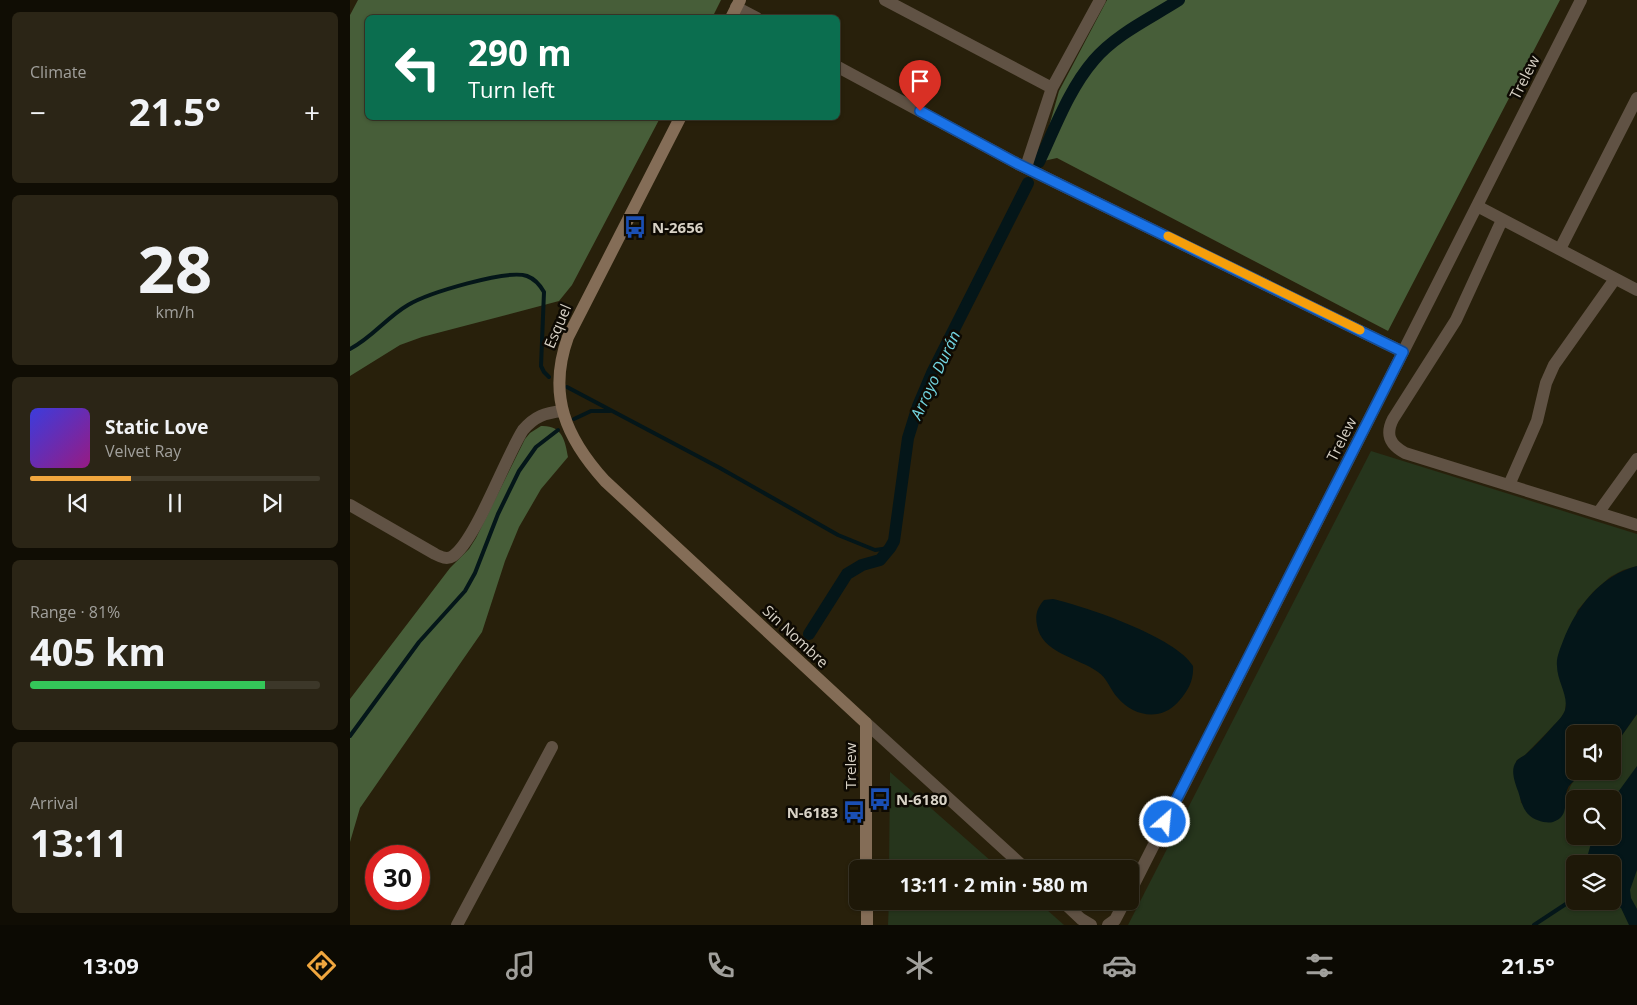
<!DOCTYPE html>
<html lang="en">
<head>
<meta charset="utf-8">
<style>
  :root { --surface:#1e1808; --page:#2b2516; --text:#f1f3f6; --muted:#a1a09c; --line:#3c3729; --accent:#f0a63e }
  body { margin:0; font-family:"Open Sans",sans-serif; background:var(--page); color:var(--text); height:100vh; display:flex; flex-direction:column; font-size:19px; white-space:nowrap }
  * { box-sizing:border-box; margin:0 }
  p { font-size:16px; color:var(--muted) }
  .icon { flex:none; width:28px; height:28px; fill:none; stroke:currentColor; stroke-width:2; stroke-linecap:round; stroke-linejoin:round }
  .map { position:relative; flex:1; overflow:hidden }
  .sheet { display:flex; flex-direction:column; gap:12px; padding:12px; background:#100d04; width:350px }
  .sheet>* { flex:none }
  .top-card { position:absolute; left:15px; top:15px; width:475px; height:105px; border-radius:8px; box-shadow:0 1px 4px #0004,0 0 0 1px var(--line); background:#0b6e4f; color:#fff; overflow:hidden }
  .controls { position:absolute; left:1216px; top:725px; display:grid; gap:10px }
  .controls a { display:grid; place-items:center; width:55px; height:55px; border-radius:8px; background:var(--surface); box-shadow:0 1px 4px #0004,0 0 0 1px var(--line); font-size:25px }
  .speed { position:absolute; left:15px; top:845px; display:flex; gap:10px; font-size:25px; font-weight:700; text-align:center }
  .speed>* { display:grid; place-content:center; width:65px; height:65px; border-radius:50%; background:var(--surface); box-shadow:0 1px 4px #0004,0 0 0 1px var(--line); line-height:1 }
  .speed .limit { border:8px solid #d22; background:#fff; color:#111 }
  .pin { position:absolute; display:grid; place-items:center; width:42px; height:42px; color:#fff; margin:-51px -21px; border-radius:50% 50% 50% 0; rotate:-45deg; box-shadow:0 0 5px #0007 }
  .pin .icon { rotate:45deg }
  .me { position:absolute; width:55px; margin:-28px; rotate:27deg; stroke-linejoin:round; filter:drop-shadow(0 0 4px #0008) }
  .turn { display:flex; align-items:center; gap:18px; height:105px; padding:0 20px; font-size:22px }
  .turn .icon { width:65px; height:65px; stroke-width:2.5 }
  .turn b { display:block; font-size:35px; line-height:42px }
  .big { font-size:38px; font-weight:700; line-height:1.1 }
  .sheet .tile { flex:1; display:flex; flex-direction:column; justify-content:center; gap:8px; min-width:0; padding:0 18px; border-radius:8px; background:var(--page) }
  .sheet .dial { align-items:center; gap:0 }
  .dial b { font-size:65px; line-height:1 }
  .song { display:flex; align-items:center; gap:15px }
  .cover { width:60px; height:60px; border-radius:8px; background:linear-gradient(135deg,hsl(240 70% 55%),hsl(310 70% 35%)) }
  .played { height:5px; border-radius:2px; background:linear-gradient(90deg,var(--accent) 35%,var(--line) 35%) }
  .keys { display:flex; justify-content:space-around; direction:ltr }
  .heat { display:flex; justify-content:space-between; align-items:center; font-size:28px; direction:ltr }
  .charge { height:8px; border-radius:4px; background:linear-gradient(90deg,#34c759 81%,var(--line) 0) }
  .trip { position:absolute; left:499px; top:860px; width:290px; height:50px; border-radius:8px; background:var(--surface); box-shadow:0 1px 4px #0004,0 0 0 1px var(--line); font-weight:700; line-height:50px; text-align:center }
  .dock { display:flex; height:80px; justify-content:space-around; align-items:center; background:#0c0a03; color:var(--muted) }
  .dock .icon { width:35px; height:35px }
  .dock .active { color:var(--accent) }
  .dock b { font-size:22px; color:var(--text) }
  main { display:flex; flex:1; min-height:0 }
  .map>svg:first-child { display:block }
  .green { fill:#26351c; fill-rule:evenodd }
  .forest { fill:#475e39 }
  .water { fill:#041619 }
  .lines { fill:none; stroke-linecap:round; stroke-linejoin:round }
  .stream { stroke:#041619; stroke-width:4 }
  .canal { stroke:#041619; stroke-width:12 }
  .minor { stroke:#605244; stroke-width:12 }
  .secondary { stroke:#846d57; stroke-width:12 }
  .route-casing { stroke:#114b97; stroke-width:12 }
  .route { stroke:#1a73e8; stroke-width:9 }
  .slow { stroke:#f59e0b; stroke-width:9 }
  .labels { text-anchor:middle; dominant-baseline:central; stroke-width:5; stroke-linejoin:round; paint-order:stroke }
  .street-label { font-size:15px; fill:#d8d2c6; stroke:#0e0a03 }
  .poi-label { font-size:15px; font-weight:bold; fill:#d8d2c6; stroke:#0e0a03; text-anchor:start }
  .water-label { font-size:16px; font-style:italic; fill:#72d5e1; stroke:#0e0a03 }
</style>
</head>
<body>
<main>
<section class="sheet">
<div class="tile"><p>Climate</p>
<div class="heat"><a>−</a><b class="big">21.5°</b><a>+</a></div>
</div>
<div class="tile dial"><b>28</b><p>km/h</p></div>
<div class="tile">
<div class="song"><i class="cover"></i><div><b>Static Love</b><p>Velvet Ray</p></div></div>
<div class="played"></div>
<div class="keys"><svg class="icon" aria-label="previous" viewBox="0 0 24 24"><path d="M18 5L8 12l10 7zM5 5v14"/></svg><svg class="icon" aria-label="pause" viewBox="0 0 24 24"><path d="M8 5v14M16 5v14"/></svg><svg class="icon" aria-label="next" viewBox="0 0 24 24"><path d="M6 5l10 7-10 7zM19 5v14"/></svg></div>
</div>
<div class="tile"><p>Range · 81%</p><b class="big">405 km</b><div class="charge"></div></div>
<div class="tile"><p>Arrival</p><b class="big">13:11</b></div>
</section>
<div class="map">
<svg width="1287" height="925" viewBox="0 0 1287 925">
  <rect width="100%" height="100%" fill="#28200b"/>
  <!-- green -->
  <path class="green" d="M1021 451 1287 534V566L1273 570 1260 577 1243 592 1227 611 1215 711 1211 718 1175 755 1166 761 1171 803 1217 809C1216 775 1233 771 1262 771L1263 748 1287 714V925H778ZM1225 799H1262V836H1225ZM1225 864H1262V901H1225Z
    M540 772 650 869H539Z
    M539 901H687L714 925H538Z"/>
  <!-- forest -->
  <path class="forest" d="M8 0H371L362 18H18V118H310L222 285 209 301 72 337 50 345 0 376V15Z
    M757 0H1210L1038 331 707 158 689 162 709 91Z
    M191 426C212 425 215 440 218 457L191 489 169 527 155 561 132 632 10 808 0 842V699L100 568 119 549 126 538 175 439 180 433Z"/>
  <!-- water -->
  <path class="water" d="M1287 566V714L1263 748 1262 734H1225V771H1240C1232 776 1220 781 1217 790 1213 803 1220 816 1203 822 1196 824 1184 820 1179 815 1172 808 1171 800 1168 791 1165 783 1160 770 1166 762 1167 759 1172 757 1175 755 1185 746 1195 735 1204 725 1208 721 1213 716 1215 710 1219 696 1207 681 1207 666 1206 658 1210 649 1213 641 1226 607 1251 575 1287 566Z
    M703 599C737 607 826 637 843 666 844 680 838 691 829 701 811 722 784 717 767 697 760 689 757 678 748 672 729 658 691 653 687 625 685 615 687 608 694 600Z
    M1287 766V870L1280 890 1281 898 1287 909V925H1279L1271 908 1261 901 1262 864H1239L1238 854 1243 836H1262L1263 799Z"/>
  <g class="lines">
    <!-- stream -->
    <path class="stream" d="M0 349C22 338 37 317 58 305 78 293 157 269 177 276 185 279 190 285 194 292L191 366 194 372 199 377
      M217 387 370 468 488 535 525 550 540 548
      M224 419 241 411H260
      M0 736 69 642 115 591 125 573 148 514 169 471 186 447 208 430
      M1184 925 1225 898"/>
    <!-- canal -->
    <path class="canal" d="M689 162C705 128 719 89 744 60 766 34 801 18 829 0
      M459 634 497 574 512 565 530 560 540 548 544 541 558 438 568 406 582 373 678 183"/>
    <!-- minor -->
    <path class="minor" d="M535 0 702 88
      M386 7 407 18
      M488 67 668 164 1053 352
      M676 167 702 88 750 0
      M1127 206 1287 290
      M1152 220 1106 320 1043 419C1035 435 1040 445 1055 453L1287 525
      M1210 249 1287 98
      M1159 485 1187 421 1196 383 1204 365 1265 279
      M0 505 85 554C91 557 97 560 103 556 126 540 155 458 173 430 185 416 195 413 212 411
      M1248 513 1287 459
      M516 723 676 869
      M780 892 1231 0
      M712 901 731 919 741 925
      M107 925 202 747
      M758 925 765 920 775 901"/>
    <!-- secondary -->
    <path class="secondary" d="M381 18 390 0
      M330 118 218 337C197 395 216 438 255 481L516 723V869
      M517 901V925"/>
  </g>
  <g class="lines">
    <defs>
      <path id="route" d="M570 111 668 164 1053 352 815 822"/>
    </defs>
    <!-- route casing -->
    <use href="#route" class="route-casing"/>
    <!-- route -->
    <use href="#route" class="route"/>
    <!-- slow -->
    <path class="slow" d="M818 236 1010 330"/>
  </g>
  <!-- icons -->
  <defs>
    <symbol id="bus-bare" viewBox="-9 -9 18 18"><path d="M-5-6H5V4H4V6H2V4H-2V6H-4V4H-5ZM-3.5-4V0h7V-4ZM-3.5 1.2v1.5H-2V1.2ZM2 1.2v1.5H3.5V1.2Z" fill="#1a4fb4" stroke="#0e0a03" stroke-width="2.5" paint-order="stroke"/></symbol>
  </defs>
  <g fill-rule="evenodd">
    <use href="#bus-bare" x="269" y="211" width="32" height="32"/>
    <use href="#bus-bare" x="514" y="783" width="32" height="32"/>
    <use href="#bus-bare" x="488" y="796" width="32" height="32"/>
  </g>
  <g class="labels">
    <!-- street labels -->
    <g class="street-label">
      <text transform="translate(1174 77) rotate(-63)">Trelew</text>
      <text transform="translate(207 326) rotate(-67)">Esquel</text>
      <text transform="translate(991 439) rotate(-63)">Trelew</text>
      <text transform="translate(446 636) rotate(43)">Sin Nombre</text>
      <text transform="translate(500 766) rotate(-90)">Trelew</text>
    </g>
    <!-- poi labels -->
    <g class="poi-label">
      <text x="302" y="227">N-2656</text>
      <text x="546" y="799">N-6180</text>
      <text x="488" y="812" text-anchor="end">N-6183</text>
    </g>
    <!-- water labels -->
    <g class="water-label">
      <text transform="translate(585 375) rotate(-65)">Arroyo Durán</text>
    </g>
  </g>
</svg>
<div class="controls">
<a><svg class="icon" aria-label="sound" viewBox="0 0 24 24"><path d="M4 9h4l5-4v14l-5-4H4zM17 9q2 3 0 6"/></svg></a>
<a><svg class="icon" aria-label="search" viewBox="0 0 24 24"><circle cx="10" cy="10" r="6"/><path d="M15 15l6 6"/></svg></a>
<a><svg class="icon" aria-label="layers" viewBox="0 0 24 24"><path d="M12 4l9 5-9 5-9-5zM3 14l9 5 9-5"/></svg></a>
</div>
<div class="speed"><div class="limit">30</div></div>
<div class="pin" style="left:570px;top:111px;background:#d93025"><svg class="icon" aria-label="arrive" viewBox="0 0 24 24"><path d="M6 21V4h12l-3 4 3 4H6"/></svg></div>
<svg class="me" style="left:815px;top:822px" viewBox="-20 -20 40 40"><circle r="17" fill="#1a73e8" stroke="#fff" stroke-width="3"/><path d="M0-11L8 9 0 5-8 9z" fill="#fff"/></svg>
<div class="trip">13:11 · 2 min · 580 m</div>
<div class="top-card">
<div class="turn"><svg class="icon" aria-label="left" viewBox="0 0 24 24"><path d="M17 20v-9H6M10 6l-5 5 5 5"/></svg><div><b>290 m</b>Turn left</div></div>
</div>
</div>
</main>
<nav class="dock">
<b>13:09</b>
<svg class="icon active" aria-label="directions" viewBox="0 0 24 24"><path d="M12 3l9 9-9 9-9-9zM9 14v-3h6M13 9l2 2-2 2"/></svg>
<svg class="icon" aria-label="music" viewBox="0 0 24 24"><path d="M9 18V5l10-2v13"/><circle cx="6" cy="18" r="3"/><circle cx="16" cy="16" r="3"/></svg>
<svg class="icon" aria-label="phone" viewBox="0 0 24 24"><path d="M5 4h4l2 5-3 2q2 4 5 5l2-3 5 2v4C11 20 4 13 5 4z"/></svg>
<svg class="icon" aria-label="climate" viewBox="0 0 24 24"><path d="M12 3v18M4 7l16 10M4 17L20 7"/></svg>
<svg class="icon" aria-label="car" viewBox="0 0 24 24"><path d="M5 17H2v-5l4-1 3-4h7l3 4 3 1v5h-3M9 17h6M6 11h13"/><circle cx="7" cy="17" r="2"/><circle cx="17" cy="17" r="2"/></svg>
<svg class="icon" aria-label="filters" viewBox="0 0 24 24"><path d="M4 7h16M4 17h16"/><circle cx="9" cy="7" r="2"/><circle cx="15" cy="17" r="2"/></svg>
<b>21.5°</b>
</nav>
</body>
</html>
